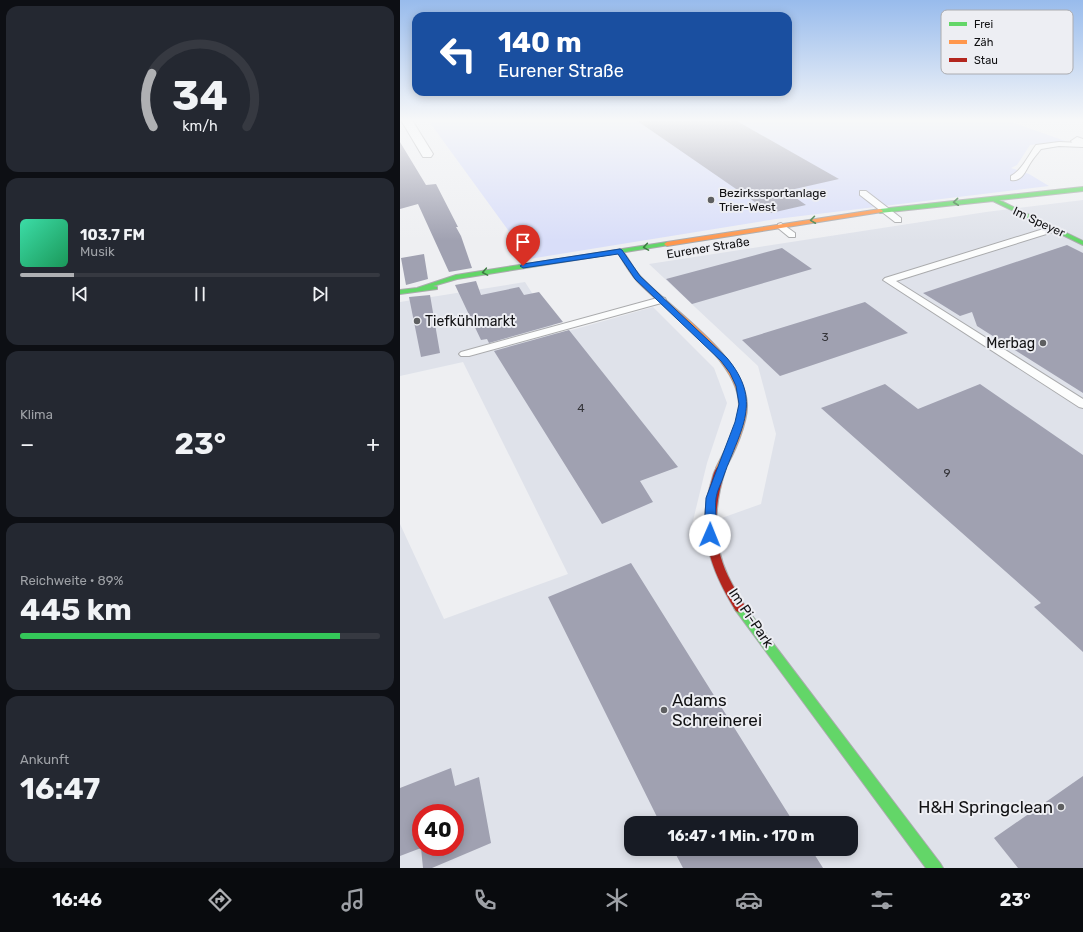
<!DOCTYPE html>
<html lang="de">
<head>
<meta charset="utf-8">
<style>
  :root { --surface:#171b24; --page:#242831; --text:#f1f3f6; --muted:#9ea1a6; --line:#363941; --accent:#afb0b3 }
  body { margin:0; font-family:Rubik,sans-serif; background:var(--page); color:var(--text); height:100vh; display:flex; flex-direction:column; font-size:15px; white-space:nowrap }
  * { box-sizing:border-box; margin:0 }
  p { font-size:13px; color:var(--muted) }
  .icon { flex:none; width:22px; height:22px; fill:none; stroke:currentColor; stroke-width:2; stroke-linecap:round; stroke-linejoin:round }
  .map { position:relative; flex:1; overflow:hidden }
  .drawer { display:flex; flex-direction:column; gap:6px; padding:6px; background:#0d0f14; width:400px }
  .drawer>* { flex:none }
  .guide { position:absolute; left:12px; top:12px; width:380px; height:84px; border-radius:12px; box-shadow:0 2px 10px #0003; background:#1a4fa0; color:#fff; overflow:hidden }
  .speed { position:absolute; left:12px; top:804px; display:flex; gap:8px; font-size:20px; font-weight:700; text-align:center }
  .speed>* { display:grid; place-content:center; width:52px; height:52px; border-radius:50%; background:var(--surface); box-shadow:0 2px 10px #0003; line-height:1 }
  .speed .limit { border:6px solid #d22; background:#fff; color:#111 }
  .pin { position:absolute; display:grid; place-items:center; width:34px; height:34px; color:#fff; margin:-41px -17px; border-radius:50% 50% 50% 0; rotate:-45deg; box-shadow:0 0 4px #0007 }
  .pin .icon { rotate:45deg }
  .me { position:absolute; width:44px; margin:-22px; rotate:1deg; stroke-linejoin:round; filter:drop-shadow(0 0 3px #0008) }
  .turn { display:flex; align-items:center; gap:14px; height:84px; padding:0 20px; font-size:18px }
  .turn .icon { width:52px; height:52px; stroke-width:2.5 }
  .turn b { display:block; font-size:28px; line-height:34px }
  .big { font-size:30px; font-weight:700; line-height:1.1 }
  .drawer .card { flex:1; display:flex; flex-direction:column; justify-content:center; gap:6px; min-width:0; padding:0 14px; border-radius:12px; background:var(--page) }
  .drawer .dial { align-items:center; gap:0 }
  .dial svg { height:104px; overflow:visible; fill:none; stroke:var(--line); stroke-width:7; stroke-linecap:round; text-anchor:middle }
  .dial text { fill:var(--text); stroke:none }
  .song { display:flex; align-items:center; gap:12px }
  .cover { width:48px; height:48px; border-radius:6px; background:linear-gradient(135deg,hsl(160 70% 55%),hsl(150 70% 35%)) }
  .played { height:4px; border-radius:2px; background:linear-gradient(90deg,var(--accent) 15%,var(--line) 15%) }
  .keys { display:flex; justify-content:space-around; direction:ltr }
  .heat { display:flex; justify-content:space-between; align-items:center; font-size:22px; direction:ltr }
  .charge { height:6px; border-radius:3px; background:linear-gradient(90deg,#34c759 89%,var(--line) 0) }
  .trip { position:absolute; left:224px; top:816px; width:234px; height:40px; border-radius:12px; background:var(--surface); box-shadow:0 2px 10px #0003; font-weight:700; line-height:40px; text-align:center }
  .menu { display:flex; height:64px; justify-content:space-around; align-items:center; background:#090b0e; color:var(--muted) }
  .menu .icon { width:28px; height:28px }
  .menu .active { color:var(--accent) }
  .menu b { font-size:18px; color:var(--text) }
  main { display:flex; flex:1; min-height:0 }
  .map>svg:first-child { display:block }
  .built { fill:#dfe2ea; fill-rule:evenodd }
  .green { fill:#d9def9 }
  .building { fill:#a0a1b1; fill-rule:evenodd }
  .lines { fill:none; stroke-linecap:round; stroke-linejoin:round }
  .lane-casing { stroke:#aaabad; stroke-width:2 }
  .street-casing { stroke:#aaabad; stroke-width:2 }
  .fast-casing { stroke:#aaabad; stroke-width:2 }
  .slow-casing { stroke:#aaabad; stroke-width:2 }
  .jam-casing { stroke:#aaabad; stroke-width:2 }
  .lane { fill:#fcfdfd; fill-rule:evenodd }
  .street { fill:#fcfdfd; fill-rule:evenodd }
  .fast { fill:#63d668; fill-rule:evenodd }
  .slow { fill:#ff974d; fill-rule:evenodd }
  .jam { fill:#b3261e; fill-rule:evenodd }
  .oneway { stroke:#3e7d42 }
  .route { fill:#1a73e8; stroke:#114b97 }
  .poi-dot { fill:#5e5f61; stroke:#edeef3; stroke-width:1.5 }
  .labels { text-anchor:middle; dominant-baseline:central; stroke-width:4; stroke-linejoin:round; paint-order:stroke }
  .far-poi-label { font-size:12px; fill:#111113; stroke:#edeef3; text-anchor:start }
  .far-street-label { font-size:12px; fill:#111113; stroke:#edeef3 }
  .number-label { font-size:12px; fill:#35353a }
  .poi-label { font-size:14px; fill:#111113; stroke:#edeef3; text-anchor:start }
  .street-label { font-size:14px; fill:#111113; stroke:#edeef3 }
  .near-poi-label { font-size:17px; fill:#111113; stroke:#edeef3; text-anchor:start }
  .key { fill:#edeef3; stroke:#abacb0; stroke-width:1 }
  .key-label { font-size:11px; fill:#111113 }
</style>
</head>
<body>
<main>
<section class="drawer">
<div class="card dial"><svg viewBox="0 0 100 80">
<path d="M14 69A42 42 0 1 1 86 69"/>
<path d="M14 69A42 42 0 0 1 13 28" stroke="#afb0b3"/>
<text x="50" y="56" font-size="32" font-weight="700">34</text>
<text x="50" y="72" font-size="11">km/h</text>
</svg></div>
<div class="card">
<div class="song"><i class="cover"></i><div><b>103.7 FM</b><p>Musik</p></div></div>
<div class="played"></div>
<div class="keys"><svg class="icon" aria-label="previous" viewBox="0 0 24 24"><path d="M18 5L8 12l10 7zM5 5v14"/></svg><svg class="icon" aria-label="pause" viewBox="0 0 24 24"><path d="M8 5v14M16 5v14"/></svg><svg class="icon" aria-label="next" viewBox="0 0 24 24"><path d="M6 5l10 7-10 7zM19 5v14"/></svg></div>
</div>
<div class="card"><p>Klima</p>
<div class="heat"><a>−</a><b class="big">23°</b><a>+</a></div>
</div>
<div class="card"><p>Reichweite · 89%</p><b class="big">445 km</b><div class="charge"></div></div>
<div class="card"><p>Ankunft</p><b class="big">16:47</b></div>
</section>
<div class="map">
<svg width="683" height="868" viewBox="0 0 683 868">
  <rect width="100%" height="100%" fill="#eeeff2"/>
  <!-- built -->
  <path class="built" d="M683 200V868H0V524L44 619 168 574 63 362 0 376V302L125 282 158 334 253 307 314 368 327 403 307 463 291 529 361 504 376 434 358 366 249 264 586 212ZM21 813H55V847H21ZM231 823H451V849H231Z"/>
  <!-- green -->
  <path class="green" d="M28 120H606L665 141 630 145 617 165 611 168 629 174 649 186 376 219 129 259Z"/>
  <!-- building -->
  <path class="building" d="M236 120H335L439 179 386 191 406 205 371 213Z
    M0 142 26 185 36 184 58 227H56L61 236 72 268 49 272 18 204 0 209Z
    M667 245 683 253V393L577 326 572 312 560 316 523 293Z
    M382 248 412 269 292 304 266 279Z
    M24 254 28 279 6 285 1 258Z
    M76 281 81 295 119 287 124 295 139 292 163 322 89 343 87 339 81 340 55 285Z
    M30 295 40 353 21 357 9 297Z
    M465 302 508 333 380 376 342 340Z
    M169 330 278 467 240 481 253 502 202 524 94 351Z
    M485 384 518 409 580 384 683 455V652L634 607 641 603 421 408Z
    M231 563 394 823H260L148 597Z
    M51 768 55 786 79 777 91 843 32 868H23L21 848 0 856V788ZM21 813H55V847H21Z
    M683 776V868H618L594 838Z
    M273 849H411L423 868H283Z"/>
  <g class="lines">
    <defs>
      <path id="lane" d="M659 142 683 143V147L659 146 641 149C638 153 634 157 631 162 626 169 623 182 611 180V176C622 170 628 156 636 145Z
        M460 191H466L501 218V222H495L460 195Z
        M381 223 395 233V237H389L378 228V224Z
        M653 226 656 227V231L496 281 683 399V408L679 407 483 280 485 278Z
        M261 297 265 298 266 300 265 302 69 356H61L59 354 61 352Z"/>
      <path id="street" d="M1 120H12L33 154 31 157H23Z
        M677 137 683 139V147L673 144 671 141Z"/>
      <path id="fast" d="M683 187V191L599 200 683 241V245L593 201 480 213 477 211 480 209Z
        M267 242 269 243V245L57 279 33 286 37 287V289L0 294V290L17 288 56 275Z
        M340 603 344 605 540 863 543 868H526L336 611 334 608 336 605Z"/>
      <path id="slow" d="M480 209 483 211 482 212 267 246 264 244 267 242Z
        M220 249 222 250C229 259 233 269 241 277 273 311 344 355 347 404 348 422 334 455 324 470H318L316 468C325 449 339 427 339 405 339 360 267 312 237 281 229 272 223 261 217 251Z"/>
      <path id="jam" d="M321 465 326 468C314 504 311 540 328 576 333 587 340 597 346 608L344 611 340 613 336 611C311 571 296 530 311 483 313 477 314 467 321 465Z"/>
    </defs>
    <!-- lane casing -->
    <use href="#lane" class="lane-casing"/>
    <!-- street casing -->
    <use href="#street" class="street-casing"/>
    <!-- fast casing -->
    <use href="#fast" class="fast-casing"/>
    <!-- slow casing -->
    <use href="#slow" class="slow-casing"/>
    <!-- jam casing -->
    <use href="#jam" class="jam-casing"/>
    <!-- lane -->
    <use href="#lane" class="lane"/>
    <!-- street -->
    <use href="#street" class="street"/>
    <!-- fast -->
    <use href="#fast" class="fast"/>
    <!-- slow -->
    <use href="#slow" class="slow"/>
    <!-- jam -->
    <use href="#jam" class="jam"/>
  </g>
  <!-- one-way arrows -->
  <defs><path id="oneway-chevron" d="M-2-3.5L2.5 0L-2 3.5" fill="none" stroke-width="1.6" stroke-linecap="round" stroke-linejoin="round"/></defs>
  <g class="oneway">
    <use href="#oneway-chevron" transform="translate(556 202) rotate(174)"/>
    <use href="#oneway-chevron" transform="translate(413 220) rotate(172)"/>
    <use href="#oneway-chevron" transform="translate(246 247) rotate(171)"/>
    <use href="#oneway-chevron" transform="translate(85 272) rotate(170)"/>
  </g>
  <!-- sky -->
  <linearGradient id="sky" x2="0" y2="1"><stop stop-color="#98bbec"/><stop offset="0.5" stop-color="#f7f8f9"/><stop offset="1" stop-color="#f7f8f9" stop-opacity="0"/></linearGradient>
  <rect width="683" height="241" fill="url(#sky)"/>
  <!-- route -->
  <path class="route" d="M220 249 222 250 240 276 327 358C363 401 341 428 324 475 322 482 317 490 316 498 314 510 319 527 313 538L310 539 304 535 306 498 335 422 339 404 336 386 330 373 321 361 235 279 218 254 123 268 120 266 123 264Z"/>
  <!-- markers -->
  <g class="poi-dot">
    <circle cx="311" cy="200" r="4"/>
    <circle cx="17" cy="321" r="4"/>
    <circle cx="643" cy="343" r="4"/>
    <circle cx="264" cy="710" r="4"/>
    <circle cx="661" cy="807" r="4"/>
  </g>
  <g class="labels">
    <!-- far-poi labels -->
    <g class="far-poi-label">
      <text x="319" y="193">Bezirkssportanlage<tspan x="319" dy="14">Trier-West</tspan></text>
    </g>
    <!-- far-street labels -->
    <g class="far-street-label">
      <text transform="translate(639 222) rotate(25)">Im Speyer</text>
      <text transform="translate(308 248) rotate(-9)">Eurener Straße</text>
    </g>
    <!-- number labels -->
    <g class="number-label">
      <text x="425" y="337">3</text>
      <text x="181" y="408">4</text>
      <text x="547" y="473">9</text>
    </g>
    <!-- poi labels -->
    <g class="poi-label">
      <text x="25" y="321">Tiefkühlmarkt</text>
      <text x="635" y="343" text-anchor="end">Merbag</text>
    </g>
    <!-- street labels -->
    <g class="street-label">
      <text transform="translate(351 618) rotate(56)">Im Pi-Park</text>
    </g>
    <!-- near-poi labels -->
    <g class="near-poi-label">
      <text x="272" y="700">Adams<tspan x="272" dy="20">Schreinerei</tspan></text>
      <text x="653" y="807" text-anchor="end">H&amp;H Springclean</text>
    </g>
  </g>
  <!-- legend -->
  <rect x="541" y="10" width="132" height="64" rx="6" class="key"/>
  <rect x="549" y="22" width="18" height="4" fill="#63d668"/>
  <rect x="549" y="40" width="18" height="4" fill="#ff974d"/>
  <rect x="549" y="58" width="18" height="4" fill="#b3261e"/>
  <g class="key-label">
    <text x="574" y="28">Frei</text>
    <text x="574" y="46">Zäh</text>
    <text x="574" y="64">Stau</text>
  </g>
</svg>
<div class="speed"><div class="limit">40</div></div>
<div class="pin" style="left:123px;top:266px;background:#d93025"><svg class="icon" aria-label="arrive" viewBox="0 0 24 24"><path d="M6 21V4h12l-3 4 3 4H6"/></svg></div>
<svg class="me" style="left:310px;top:535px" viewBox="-20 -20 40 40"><circle r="19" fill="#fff"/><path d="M0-13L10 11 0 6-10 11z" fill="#1a73e8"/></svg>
<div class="trip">16:47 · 1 Min. · 170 m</div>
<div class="guide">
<div class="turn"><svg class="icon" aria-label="left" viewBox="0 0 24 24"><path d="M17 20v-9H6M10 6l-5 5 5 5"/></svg><div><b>140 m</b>Eurener Straße</div></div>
</div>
</div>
</main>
<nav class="menu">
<b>16:46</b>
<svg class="icon active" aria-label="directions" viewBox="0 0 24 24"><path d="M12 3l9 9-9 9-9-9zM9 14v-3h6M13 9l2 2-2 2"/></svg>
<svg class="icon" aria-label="music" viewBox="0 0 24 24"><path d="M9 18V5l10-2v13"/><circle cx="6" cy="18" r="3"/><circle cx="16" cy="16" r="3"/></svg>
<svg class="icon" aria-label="phone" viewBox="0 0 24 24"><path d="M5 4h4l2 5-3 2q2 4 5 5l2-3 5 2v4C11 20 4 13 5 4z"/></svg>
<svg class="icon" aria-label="climate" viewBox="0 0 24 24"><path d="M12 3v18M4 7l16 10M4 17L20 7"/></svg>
<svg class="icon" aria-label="car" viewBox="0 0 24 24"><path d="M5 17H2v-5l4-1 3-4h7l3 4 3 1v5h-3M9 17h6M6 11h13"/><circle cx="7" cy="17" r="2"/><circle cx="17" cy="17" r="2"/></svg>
<svg class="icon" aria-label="filters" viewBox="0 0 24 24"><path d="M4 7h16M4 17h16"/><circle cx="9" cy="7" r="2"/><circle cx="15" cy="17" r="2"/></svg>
<b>23°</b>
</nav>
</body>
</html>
